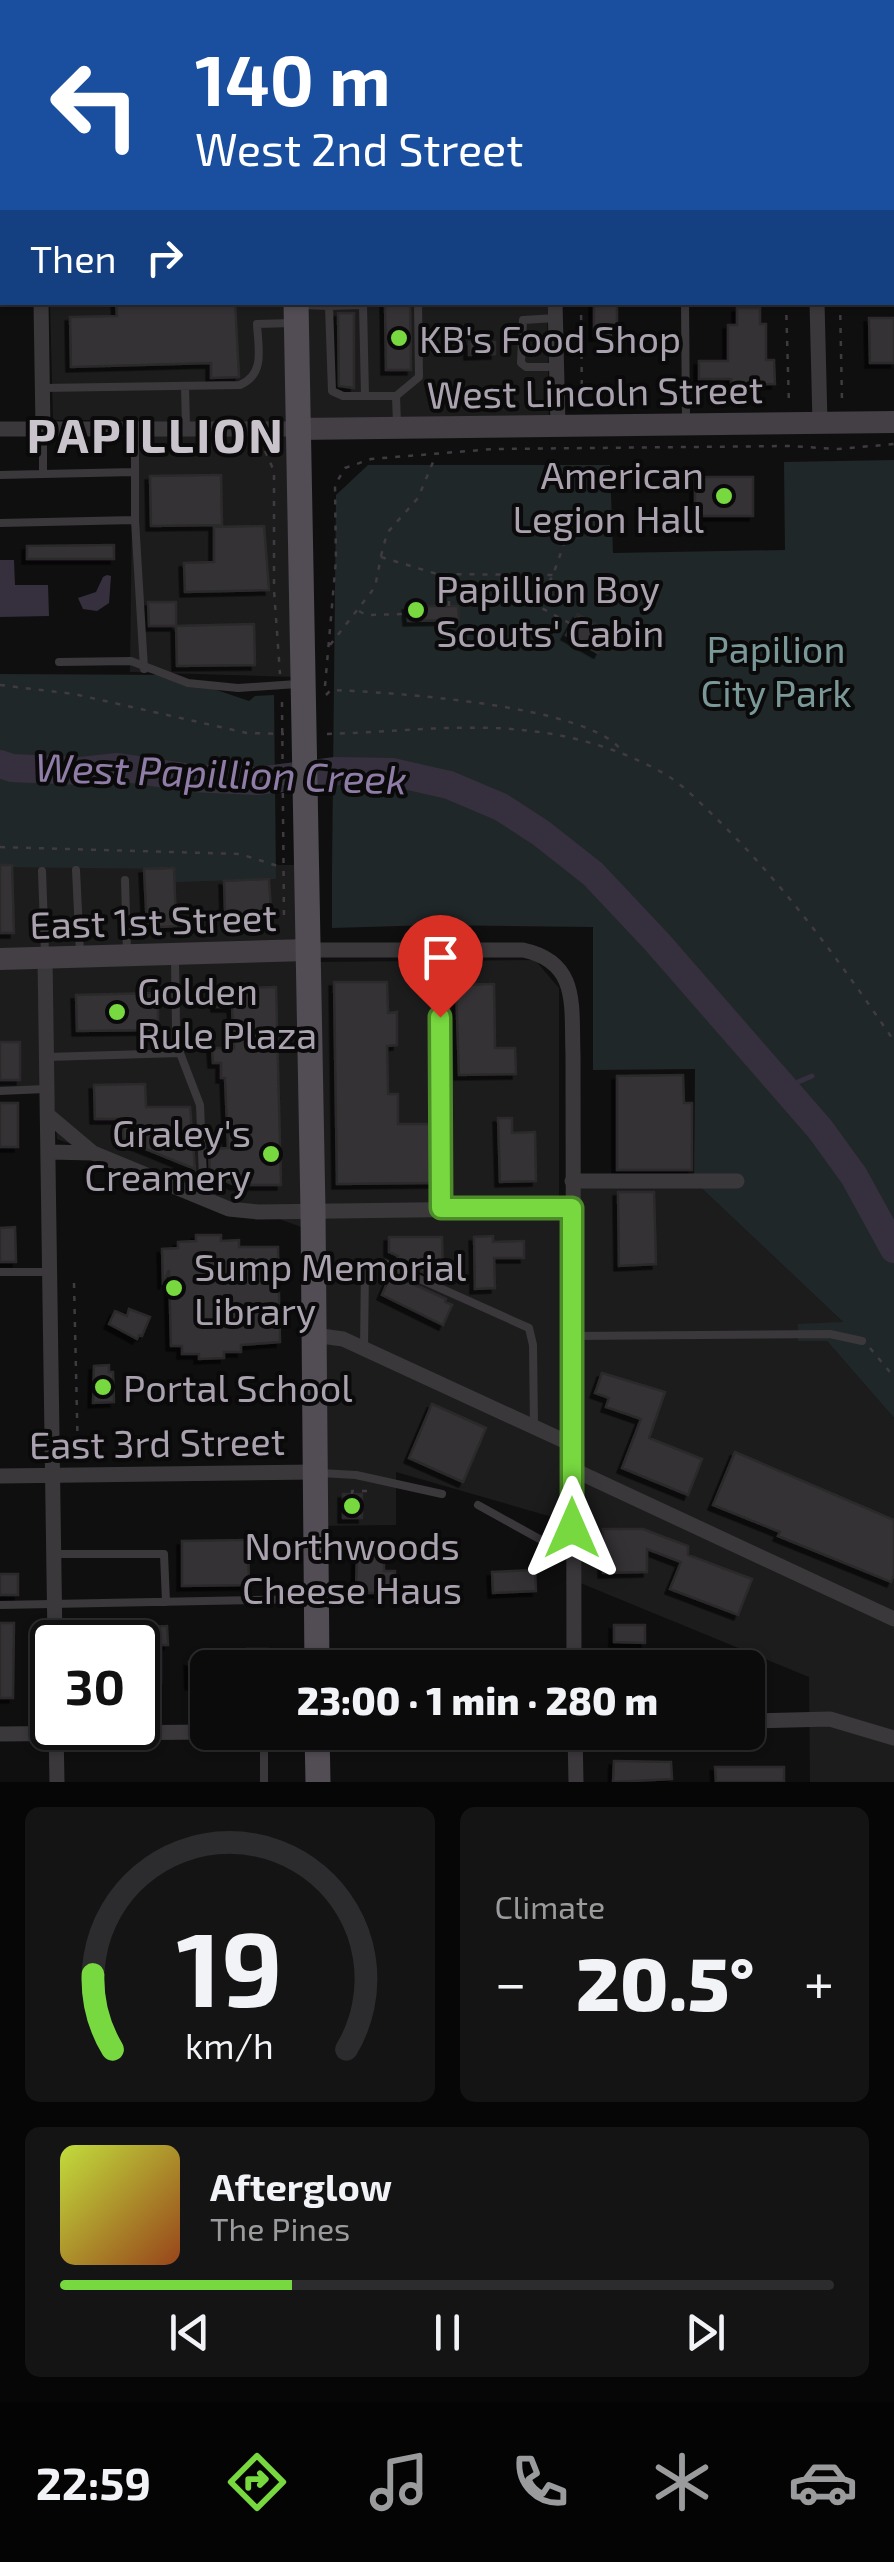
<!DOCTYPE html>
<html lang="en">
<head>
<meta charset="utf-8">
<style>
  :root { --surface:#0c0b0c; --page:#151415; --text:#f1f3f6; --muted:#9a9b9d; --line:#2c2b2d; --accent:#77d93f }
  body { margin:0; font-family:"Exo 2",sans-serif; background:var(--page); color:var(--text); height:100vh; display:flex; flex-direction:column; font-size:38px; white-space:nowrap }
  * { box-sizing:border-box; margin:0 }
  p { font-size:32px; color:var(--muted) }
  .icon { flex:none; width:55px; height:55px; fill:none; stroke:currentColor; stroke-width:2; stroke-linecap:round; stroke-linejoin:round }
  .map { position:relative; height:1782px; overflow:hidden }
  .drawer { display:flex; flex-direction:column; gap:25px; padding:25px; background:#070607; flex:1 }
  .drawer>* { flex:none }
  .guide { position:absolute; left:0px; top:0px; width:895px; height:305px; box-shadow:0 2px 8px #0004,0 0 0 2px var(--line); background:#1a4fa0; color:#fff; overflow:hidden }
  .speed { position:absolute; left:30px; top:1620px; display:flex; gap:20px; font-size:50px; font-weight:700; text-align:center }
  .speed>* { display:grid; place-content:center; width:130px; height:130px; border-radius:50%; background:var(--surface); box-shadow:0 2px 8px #0004,0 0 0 2px var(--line); line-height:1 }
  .speed .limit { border:5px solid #111; border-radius:15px; background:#fff; color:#111 }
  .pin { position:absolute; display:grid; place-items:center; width:85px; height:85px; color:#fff; margin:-102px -42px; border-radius:50% 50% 50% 0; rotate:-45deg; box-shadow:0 0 10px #0007 }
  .pin .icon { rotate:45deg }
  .me { position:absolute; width:110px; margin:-55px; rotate:0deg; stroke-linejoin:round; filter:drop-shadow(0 0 8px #0008) }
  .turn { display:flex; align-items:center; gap:35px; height:210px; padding:0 30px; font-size:45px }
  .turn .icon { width:130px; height:130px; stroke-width:2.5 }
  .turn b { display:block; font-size:70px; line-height:85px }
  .then { display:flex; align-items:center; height:95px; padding:0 30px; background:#0003; gap:20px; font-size:38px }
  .big { font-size:75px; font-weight:800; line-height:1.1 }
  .drawer .tile { flex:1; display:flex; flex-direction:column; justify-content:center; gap:15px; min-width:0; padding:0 35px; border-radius:15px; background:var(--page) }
  .drawer .dial { align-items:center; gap:0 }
  .dial svg { height:260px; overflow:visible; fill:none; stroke:var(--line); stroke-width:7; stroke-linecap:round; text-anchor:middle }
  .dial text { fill:var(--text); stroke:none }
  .song { display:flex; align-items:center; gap:30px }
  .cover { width:120px; height:120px; border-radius:15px; background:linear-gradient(135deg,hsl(70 70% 55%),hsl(20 70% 35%)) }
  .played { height:10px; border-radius:5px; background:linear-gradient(90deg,var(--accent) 30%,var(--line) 30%) }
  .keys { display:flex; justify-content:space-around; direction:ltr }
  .heat { display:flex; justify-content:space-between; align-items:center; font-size:55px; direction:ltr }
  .drawer .tiles { flex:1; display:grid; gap:25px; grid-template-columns:1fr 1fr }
  .tile:last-child { grid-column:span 2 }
  .trip { position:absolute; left:190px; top:1650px; width:575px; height:100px; border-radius:15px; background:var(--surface); box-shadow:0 2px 8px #0004,0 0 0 2px var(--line); font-weight:800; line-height:100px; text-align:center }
  .tabs { display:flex; height:160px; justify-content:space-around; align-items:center; background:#050405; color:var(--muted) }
  .tabs .icon { width:70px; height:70px }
  .tabs .on { color:var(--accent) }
  .tabs b { font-size:45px; color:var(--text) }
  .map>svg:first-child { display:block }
  .built { fill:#1d1c1d }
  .green { fill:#202728 }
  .water { fill:#36303e }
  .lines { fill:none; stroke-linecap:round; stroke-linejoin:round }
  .stream { stroke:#36303e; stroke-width:5 }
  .river { stroke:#36303e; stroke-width:28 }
  .building { fill:#343235; stroke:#2c2a2c; stroke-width:2.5; filter:url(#shadow) }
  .path { stroke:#3f3b41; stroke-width:2.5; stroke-dasharray:5 8; stroke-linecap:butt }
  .lane { stroke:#3b383c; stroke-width:8 }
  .street { stroke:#3b383c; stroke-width:15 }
  .secondary { stroke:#433f45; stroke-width:22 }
  .primary { stroke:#524d54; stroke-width:25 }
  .route-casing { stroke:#4d8d29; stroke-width:25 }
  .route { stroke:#77d93f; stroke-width:18 }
  .poi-dot { fill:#77d93f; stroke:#0b0a0b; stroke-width:4 }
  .labels { text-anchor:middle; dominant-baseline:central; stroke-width:8; stroke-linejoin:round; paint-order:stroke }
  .poi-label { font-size:38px; fill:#aba2b0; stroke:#0b0a0b; text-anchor:start }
  .street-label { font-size:38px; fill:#aba2b0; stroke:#0b0a0b }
  .park-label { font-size:38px; fill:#7b9899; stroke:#0b0a0b }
  .water-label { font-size:40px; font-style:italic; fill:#8f7da7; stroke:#0b0a0b }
  .district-label { font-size:48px; font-weight:bold; letter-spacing:2.5px; fill:#c9c3cc; stroke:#0b0a0b }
</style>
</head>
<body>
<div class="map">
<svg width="894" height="1782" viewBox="0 0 894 1782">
  <defs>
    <filter id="shadow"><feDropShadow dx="-4.5" dy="4.5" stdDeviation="0" flood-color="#0009"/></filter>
  </defs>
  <rect width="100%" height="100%" fill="#100f10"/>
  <!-- built -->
  <path class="built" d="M50 303H547L549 433 291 437 296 677 130 672 133 420H53Z
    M0 865H311L313 962 535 960 559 988V1519L396 1472V1525L315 1526 318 1233 57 1139 53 1091 0 1090Z
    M572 1181H694L844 1323 799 1341H827L894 1418V1782H810L809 1677 573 1580Z"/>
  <!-- green -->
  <path class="green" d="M894 460V1418L827 1341H798V1324L843 1322 694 1181 695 1069 593 1070V927L432 925 332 928V873L336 495 368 465H610L613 553 785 550 784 462Z
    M0 674 173 675 249 701 255 696 274 695 276 879 175 882 173 869 0 867Z"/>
  <!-- water -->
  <path class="water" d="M0 560H14L15 585H48L49 616 0 617Z
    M107 575 111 576 109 603 97 611 83 609 78 598 96 592 103 577Z"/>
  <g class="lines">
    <!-- stream -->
    <path class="stream" d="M784 1088 812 1076"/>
    <!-- river -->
    <path class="river" d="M0 764 12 768 81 771 118 767 191 778 257 781 336 771 392 772 449 785 501 807 541 833 593 874 657 942 820 1129 854 1176 894 1249"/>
  </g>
  <!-- building -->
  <path class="building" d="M116 302H235L239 377 211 378V363L71 367 70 317 117 316Z
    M385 302H410L411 370H386Z
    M594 302H617V329H611V336H594Z
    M737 308H760V324H766V360H774L775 384 731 385V379H699V361H728V325H737Z
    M338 313H354V388L339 386Z
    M869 318H894V363H870Z
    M469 342H495V354L469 355Z
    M221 475 222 525 151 526 150 476Z
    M695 477H753V516H695Z
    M264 526 269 590 185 592 184 563 214 562V527Z
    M114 545V559H27V546Z
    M148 602H176V626H149Z
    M407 606H458L459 620 408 621Z
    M578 614 610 633 598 653 566 635Z
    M254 624 255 665 177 666 176 626Z
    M0 865H12L14 933H0Z
    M174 868 176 926 147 928 144 869Z
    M269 879 271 911 257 912 258 920 239 921 238 912H225L224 881Z
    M334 982H387L388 1013 397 1012V1045L387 1046 388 1094H398V1124H430L433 1183 337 1184Z
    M494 984 495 1048H515L516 1074 459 1075 456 985Z
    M276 987 281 1185H235L210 1175 209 1149 228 1148 225 1078H221V1063H213L212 1048H234L232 1007H216L215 989Z
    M158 993V1030L77 1031 76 995Z
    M0 1042H20V1080H0Z
    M683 1075 684 1103H692V1170H617V1076Z
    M145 1084 146 1107H190L195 1169 133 1144V1139H123V1119H95L94 1085Z
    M0 1103H18V1147H0Z
    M498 1118H512V1133L535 1132 536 1181 500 1182Z
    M618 1192H654L656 1264 619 1266Z
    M15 1227 16 1262H0V1228Z
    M196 1235H221V1241L239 1240V1247H278L280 1342 241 1345V1352H224V1358L199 1359V1354H182V1346H171L169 1270 163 1285 162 1249 178 1248V1242L196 1241Z
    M493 1236V1242L524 1241V1258H494L495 1288 475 1289 474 1237Z
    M389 1237H442L443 1281 397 1261 398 1256 389 1252Z
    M391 1274 446 1299 445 1302 452 1305 443 1325 382 1295Z
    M129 1309 150 1317 142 1336 139 1335 137 1339 109 1324 115 1311 127 1316Z
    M109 1365V1372H113L114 1402 93 1403 94 1366Z
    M602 1373 665 1392 649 1438 702 1459 688 1495 622 1468 641 1419 606 1407 609 1398 595 1393Z
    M432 1404 486 1428 463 1482 409 1458Z
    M735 1452 894 1520V1575L891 1582 778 1536 780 1532 713 1505Z
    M343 1494H362V1518H343Z
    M603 1529H643L688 1546V1555L752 1579 738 1615 670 1589 681 1562 647 1549V1572L603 1573Z
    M248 1540 249 1585 182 1586V1541Z
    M357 1556H384V1571H395V1587H380V1593H365V1587H356Z
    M535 1570 536 1591 493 1593 492 1572Z
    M0 1574H18V1595H0Z
    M110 1620H130V1628L167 1626 168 1645H161V1683H142V1642H110Z
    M0 1623H14L13 1698H0Z
    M614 1625H645V1643L614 1642Z
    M247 1649H268V1668H212L211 1654 247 1652Z
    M740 1652 741 1668H722V1653Z
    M638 1655H655V1668H638Z
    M189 1662H208V1684L190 1685Z
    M614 1761 671 1762 672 1779 613 1782Z
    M715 1767H784V1782H716Z"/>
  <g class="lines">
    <!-- path -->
    <path class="path" d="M316 0V2
      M521 0V2
      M573 0V2
      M782 0V2
      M831 0V2
      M892 201H894
      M581 302 582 407
      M786 302 789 405
      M840 302 842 401
      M530 380V407
      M265 451 274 471V590L280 674
      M565 541 553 575 536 605 571 624
      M381 556 387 533 418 498 436 455
      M449 606V576
      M359 611 366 615 407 614
      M330 645 375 587 381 557 437 574 553 575
      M0 685 74 694 247 733 284 734
      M325 686 336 560 335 485 345 468 371 459 493 449 789 446 838 449 894 444
      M326 695 331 690C387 692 595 705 623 753
      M282 702 284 920
      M327 734C396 732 470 722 539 732 583 738 630 753 668 776 687 788 703 806 719 821 786 887 841 963 894 1041
      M0 847 240 854 281 867
      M74 1283 78 1459
      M870 1348 894 1377
      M352 1494V1491H372"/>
    <!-- lane -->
    <path class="lane" d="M678 0V2
      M685 302 686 421
      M302 305 329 306 331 302
      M556 318 523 320 521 363 526 367H557
      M185 386 186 427
      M42 388 240 385C266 374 258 347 257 324L292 323
      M365 396 363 305 329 306 332 391 343 396H396L397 424
      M396 396 419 377 418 302
      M43 428V474L135 472
      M135 429V520L144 669
      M0 475 43 474
      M0 523 135 520
      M59 662 131 661 188 683 238 688 297 684
      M76 870 80 953
      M42 871 45 954
      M125 880 127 952
      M439 950 441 1207
      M175 958 176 1028 180 1053 200 1105 204 1200
      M47 1057 180 1053
      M0 1091 45 1089
      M0 1272H51
      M573 1336 830 1334 862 1341
      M364 1349 365 1267 384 1263 529 1328 533 1345 534 1427
      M320 1473 356 1475 442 1494
      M478 1505 572 1557
      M54 1554H164L166 1602
      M0 1605 310 1599
      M264 1732V1782"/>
    <!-- street -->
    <path class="street" d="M547 0V2
      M809 0V2
      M892 174H894
      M0 192H2
      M41 302 43 428
      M555 302 558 427
      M817 302 820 423
      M0 429H297
      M307 950H523C580 962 571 1007 573 1054L574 1668
      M45 958 55 1642
      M49 1116 93 1153 229 1209 258 1212 572 1208
      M50 1152 93 1153
      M572 1181H737
      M314 1335 343 1339 571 1444
      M572 1469 894 1619
      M0 1476 315 1472
      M748 1721 830 1719 894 1738
      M56 1728 57 1782
      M575 1732 576 1782
      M0 1734 208 1732"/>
    <!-- secondary -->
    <path class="secondary" d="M297 429 894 422
      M0 959 307 950"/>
    <!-- primary -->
    <path class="primary" d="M291 0V2
      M296 302 313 1211 317 1668
      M317 1732 318 1782"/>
  </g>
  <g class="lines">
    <defs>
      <path id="route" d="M440 1017 441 1208H572V1528"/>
    </defs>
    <!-- route casing -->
    <use href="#route" class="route-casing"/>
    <!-- route -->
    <use href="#route" class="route"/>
  </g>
  <!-- markers -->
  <g class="poi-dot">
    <circle cx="399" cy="338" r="10"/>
    <circle cx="724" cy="496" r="10"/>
    <circle cx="416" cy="610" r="10"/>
    <circle cx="117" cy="1012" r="10"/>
    <circle cx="271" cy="1154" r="10"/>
    <circle cx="174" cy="1288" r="10"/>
    <circle cx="103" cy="1387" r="10"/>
    <circle cx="352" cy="1506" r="10"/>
  </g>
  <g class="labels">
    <!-- poi labels -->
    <g class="poi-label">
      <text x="419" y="338">KB's Food Shop</text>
      <text x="704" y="474" text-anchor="end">American<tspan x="704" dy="44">Legion Hall</tspan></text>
      <text x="436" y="588">Papillion Boy<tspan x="436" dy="44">Scouts' Cabin</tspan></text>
      <text x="137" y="990">Golden<tspan x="137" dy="44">Rule Plaza</tspan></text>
      <text x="251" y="1132" text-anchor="end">Graley's<tspan x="251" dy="44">Creamery</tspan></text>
      <text x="194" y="1266">Sump Memorial<tspan x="194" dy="44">Library</tspan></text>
      <text x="123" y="1387">Portal School</text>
      <text x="352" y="1545" text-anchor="middle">Northwoods<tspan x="352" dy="44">Cheese Haus</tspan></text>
    </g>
    <!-- street labels -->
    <g class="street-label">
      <text transform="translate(595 391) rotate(-1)">West Lincoln Street</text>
      <text transform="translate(153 920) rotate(-2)">East 1st Street</text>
      <text transform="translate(157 1442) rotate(-1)">East 3rd Street</text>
    </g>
    <!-- park labels -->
    <g class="park-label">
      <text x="776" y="648">Papilion<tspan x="776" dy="44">City Park</tspan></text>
    </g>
    <!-- water labels -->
    <g class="water-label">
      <text transform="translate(221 772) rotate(2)">West Papillion Creek</text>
    </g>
    <!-- district labels -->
    <g class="district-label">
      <text x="156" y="434">PAPILLION</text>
    </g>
  </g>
</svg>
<div class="speed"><div class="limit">30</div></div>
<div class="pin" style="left:440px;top:1017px;background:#d93025"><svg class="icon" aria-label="arrive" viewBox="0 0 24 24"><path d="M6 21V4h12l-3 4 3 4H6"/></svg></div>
<svg class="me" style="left:572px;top:1528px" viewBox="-20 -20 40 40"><path d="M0-17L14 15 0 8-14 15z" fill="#77d93f" stroke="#fff" stroke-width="4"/></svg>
<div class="trip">23:00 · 1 min · 280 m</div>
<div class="guide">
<div class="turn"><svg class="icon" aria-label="left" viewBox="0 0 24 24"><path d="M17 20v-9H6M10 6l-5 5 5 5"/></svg><div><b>140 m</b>West 2nd Street</div></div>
<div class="then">Then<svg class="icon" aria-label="right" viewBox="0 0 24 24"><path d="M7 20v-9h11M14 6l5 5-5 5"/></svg></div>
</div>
</div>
<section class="drawer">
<div class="tiles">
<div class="tile dial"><svg viewBox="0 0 100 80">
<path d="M14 69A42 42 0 1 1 86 69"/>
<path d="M14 69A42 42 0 0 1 8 46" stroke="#77d93f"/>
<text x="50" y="56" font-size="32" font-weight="700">19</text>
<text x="50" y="72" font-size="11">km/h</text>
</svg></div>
<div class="tile"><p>Climate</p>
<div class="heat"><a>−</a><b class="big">20.5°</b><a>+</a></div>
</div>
<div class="tile">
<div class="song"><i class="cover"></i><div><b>Afterglow</b><p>The Pines</p></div></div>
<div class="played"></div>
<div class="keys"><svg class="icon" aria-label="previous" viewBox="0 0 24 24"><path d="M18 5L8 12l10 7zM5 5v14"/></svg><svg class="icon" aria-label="pause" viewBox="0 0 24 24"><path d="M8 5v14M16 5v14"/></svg><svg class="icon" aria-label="next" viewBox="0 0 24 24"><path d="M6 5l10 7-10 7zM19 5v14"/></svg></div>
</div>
</div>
</section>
<nav class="tabs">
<b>22:59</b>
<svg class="icon on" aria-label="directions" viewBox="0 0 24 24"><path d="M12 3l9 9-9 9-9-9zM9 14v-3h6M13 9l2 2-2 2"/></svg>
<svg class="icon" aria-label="music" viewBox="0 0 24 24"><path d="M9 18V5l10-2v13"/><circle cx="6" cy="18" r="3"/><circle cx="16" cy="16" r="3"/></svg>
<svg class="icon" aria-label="phone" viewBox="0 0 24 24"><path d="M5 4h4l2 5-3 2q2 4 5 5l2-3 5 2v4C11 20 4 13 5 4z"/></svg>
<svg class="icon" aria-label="climate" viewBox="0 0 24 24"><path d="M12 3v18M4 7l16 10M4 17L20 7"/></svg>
<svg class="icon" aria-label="car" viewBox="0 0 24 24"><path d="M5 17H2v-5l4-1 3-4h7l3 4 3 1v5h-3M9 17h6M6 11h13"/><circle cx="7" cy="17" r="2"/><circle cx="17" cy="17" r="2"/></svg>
</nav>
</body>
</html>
